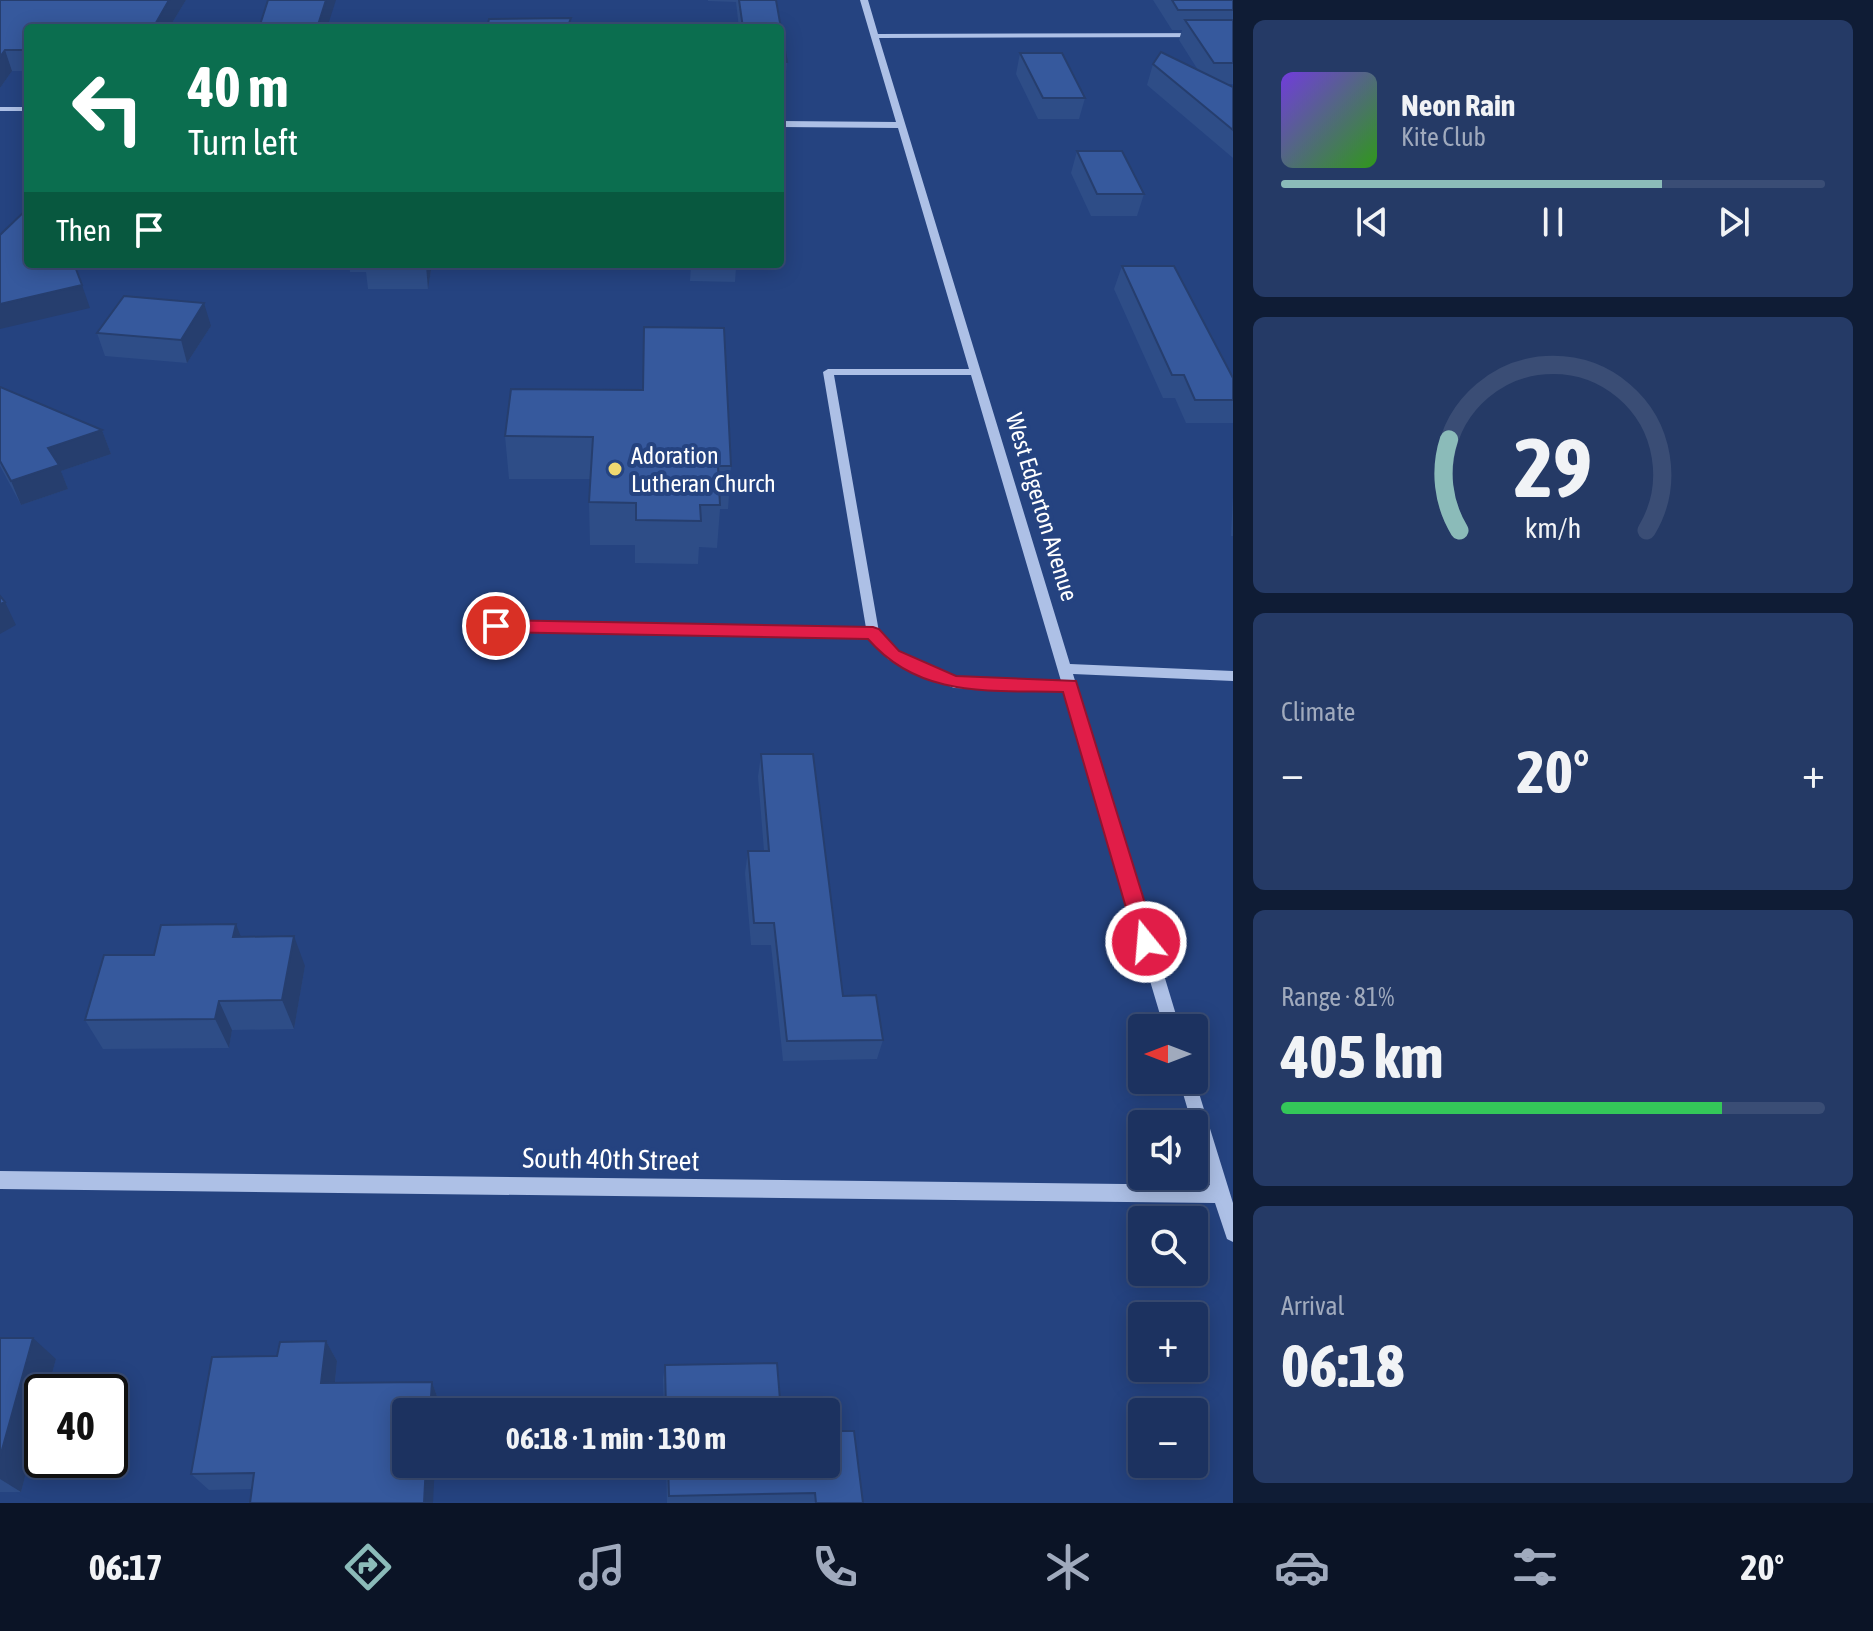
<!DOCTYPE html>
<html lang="en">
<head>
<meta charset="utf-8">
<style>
  :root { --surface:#1c3260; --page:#253a66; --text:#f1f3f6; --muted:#a0aabd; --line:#3a4d75; --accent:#8bbbb9 }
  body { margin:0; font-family:"Asap Condensed",sans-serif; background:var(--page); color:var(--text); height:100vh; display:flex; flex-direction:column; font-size:30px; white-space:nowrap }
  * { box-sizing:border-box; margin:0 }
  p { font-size:26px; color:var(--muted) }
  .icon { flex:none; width:44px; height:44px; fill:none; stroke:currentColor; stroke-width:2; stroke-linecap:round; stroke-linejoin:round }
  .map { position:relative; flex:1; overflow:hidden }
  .side { display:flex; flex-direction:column; gap:20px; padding:20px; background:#0f1c35; width:640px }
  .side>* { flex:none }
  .hud { position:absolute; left:24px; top:24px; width:760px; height:244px; border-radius:8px; box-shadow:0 4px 20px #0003,0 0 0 2px var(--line); background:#0b6e4f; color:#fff; overflow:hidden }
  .needle { width:52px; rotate:270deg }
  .buttons { position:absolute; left:1128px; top:1014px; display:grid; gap:16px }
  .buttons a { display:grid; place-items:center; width:80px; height:80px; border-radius:8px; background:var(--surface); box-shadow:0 4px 20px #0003,0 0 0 2px var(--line); font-size:40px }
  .speed { position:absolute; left:24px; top:1374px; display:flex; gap:16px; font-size:40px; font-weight:700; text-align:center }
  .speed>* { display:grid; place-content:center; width:104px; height:104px; border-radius:50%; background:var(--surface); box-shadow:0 4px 20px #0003,0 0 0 2px var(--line); line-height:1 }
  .speed .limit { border:4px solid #111; border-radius:12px; background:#fff; color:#111 }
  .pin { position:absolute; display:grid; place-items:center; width:68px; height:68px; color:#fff; margin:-34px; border:4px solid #fff; border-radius:50%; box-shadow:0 2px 8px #0007 }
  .me { position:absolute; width:88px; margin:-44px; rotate:343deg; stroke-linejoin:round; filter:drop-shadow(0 0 6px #0008) }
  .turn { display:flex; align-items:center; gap:28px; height:168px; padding:0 32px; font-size:36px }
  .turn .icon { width:104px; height:104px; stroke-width:2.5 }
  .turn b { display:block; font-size:56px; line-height:68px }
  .then { display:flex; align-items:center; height:76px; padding:0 32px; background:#0003; gap:16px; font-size:30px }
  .big { font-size:60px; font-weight:700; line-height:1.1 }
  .side .card { flex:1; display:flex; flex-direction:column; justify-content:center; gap:12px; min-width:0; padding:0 28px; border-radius:12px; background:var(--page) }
  .side .dial { align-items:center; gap:0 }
  .dial svg { height:208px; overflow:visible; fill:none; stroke:var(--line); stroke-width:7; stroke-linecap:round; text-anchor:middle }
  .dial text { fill:var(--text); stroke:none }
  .song { display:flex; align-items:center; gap:24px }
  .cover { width:96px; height:96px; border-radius:12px; background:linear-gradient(135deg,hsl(260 70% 55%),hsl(110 70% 35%)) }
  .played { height:8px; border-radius:4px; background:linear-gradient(90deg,var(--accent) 70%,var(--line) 70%) }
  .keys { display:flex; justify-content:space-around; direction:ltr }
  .heat { display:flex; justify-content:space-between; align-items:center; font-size:44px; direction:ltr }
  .charge { height:12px; border-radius:6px; background:linear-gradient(90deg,#34c759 81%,var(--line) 0) }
  .trip { position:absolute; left:392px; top:1398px; width:448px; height:80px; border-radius:8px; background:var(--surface); box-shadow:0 4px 20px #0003,0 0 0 2px var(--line); font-weight:700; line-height:80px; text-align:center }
  .dock { display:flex; height:128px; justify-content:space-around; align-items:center; background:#0b1426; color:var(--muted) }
  .dock .icon { width:56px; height:56px }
  .dock .active { color:var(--accent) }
  .dock b { font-size:36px; color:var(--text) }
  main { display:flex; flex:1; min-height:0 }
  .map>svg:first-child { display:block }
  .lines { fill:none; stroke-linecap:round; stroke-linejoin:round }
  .minor { fill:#adc0e6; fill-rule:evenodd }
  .wall { fill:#2e4d87 }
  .shaded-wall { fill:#263e6e }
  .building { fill:#36599d; stroke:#263e6e; stroke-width:2 }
  .route { fill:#e11d48; stroke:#92132f; stroke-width:2 }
  .poi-dot { fill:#f0d971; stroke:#254380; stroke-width:3 }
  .labels { text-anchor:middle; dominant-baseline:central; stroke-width:8; stroke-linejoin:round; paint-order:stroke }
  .poi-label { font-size:24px; fill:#fff; stroke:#254380; text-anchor:start }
  .street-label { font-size:24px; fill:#fff; stroke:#254380 }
  .near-street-label { font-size:28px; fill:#fff; stroke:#254380 }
</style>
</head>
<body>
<main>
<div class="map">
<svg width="1233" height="1503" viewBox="0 0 1233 1503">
  <rect width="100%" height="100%" fill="#254380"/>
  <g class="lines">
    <!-- minor -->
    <path class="minor" d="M860 0H868L878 34 1233 33V37L879 38 1070 664 1233 671V681L1073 674 1180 1028H1164L1064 691 954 688 888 659 870 638 496 631 490 626 496 621 866 628 823 372 828 369H969L898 128 780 127V121L896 122ZM834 375H971L1061 681 956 678 898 653 879 632Z
      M0 107H28V111H0Z
      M1194 1077 1233 1203V1242L1227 1239 1215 1203 0 1189V1171L1210 1185 1194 1132V1124H1192L1179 1080H1194Z"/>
  </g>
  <!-- wall -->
  <path class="wall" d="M0 0H186L169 28H28V71H12L0 88Z
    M708 0H776L787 62 785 81H780V28H739L736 2 708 1Z
    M1153 0H1233V84H1227L1233 87V158L1147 85 1153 64 1198 70 1179 40 1182 30H1172Z
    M1020 53 1085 98 1079 119H1038L1016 74Z
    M1077 151 1144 194 1137 216H1091L1071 173Z
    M349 264H432L428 289H368L366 272H350Z
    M691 264H749V269L736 268 735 282 690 281Z
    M1122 266 1233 378V423H1186L1175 398H1163L1114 289Z
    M211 326 187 363 105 356 97 333Z
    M0 387 102 430 111 454 61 471 68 489 21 505 0 466Z
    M511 389 731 466 728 509H720L717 548 699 547 698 564 635 563V545H590L589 502 591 479H509L505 436Z
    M1233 495V536H1231Z
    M761 754 843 996 883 1040 877 1059 783 1061 771 945H751L745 873 748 851H764L758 777Z
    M241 937 305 966 294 1029 232 1030 229 1048 103 1049 85 1020 154 955Z
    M0 1338 56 1359 47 1392H42V1412L21 1492H0Z
    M326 1341 337 1361 335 1383 432 1382 439 1402V1412H406L252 1489 209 1490 191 1474 277 1356Z
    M665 1365 781 1412H664L663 1379Z
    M666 1464H826L863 1503H667Z"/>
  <!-- shaded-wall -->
  <path class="shaded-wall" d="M169 0H186L169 28H153Z
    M326 0H336L327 28H317Z
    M5 50 12 71 0 88V57Z
    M426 264H432L428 289 426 266Z
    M82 285 90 308 0 329V304Z
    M204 303 211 326 187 363 181 340Z
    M102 430 111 454 61 471 68 489 21 505 11 481 48 448Z
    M5 602 16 625 0 634V604Z
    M236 924 248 955 233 937Z
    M294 936 305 966 294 1029 282 1000Z
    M219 1001 232 1030 229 1048 215 1019Z
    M33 1338 56 1359 47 1392H42V1412L21 1492 0 1479V1457Z
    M326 1341 337 1361 333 1402 321 1383Z
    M432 1382 439 1402V1412H430Z
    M426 1464H435L433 1503H424Z"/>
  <!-- building -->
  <path class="building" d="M0 0H169L153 28H28V50H5L0 57Z
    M268 0H326L317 28H259Z
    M739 0H776L787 62H780V28H743Z
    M1172 0H1233V10H1178Z
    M571 18 567 28H487L489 19Z
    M1185 20H1233V63H1214Z
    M1161 52 1233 87V130L1153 64Z
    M1020 53H1062L1085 98H1043Z
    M1077 151H1122L1144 194H1097Z
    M28 208V264H74L82 285 0 304V235Z
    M366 264H426V266L365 267Z
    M1122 266H1174L1233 378V400H1195L1184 375H1172Z
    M124 296 204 303 181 340 97 333Z
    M644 327 724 328 731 466H718L720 505H700L701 521 636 520V503L589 502 593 437 505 436 511 389 643 390Z
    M0 387 102 430 48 448 59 465 11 481 0 461Z
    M0 596 5 602 0 604Z
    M761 754H813L843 996 876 995 883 1040 787 1041 774 923H754L748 851H769Z
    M236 924 233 937 294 936 282 1000 219 1001 215 1019 85 1020 104 955H154L161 925Z
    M0 1338H33L0 1457Z
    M326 1341 321 1383 432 1382 430 1412H406V1464H426L424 1503H250L254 1473 191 1474 212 1357 277 1356 280 1342Z
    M777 1363 781 1412H666L665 1365Z
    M826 1431H854L863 1503H816L815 1493 669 1496 668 1464H826Z"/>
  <!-- route -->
  <path class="route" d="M496 620 873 627 879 629 899 651 956 676 1076 681 1157 942 1154 949 1146 951 1139 949 1136 942 1063 692C991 690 920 699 868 639L496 632 488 626Z"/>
  <!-- markers -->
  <circle class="poi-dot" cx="615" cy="469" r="8"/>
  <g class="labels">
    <!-- poi labels -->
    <g class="poi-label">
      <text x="631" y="455">Adoration<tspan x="631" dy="28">Lutheran Church</tspan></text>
    </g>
    <!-- street labels -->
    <g class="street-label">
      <text transform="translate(1042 507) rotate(73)">West Edgerton Avenue</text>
    </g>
    <!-- near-street labels -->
    <g class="near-street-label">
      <text transform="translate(611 1159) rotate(1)">South 40th Street</text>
    </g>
  </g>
</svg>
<div class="buttons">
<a><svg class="needle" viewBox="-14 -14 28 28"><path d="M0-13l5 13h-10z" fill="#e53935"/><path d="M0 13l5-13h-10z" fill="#a0aabd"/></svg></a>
<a><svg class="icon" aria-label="sound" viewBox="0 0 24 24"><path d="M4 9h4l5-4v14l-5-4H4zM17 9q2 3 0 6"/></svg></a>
<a><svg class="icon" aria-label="search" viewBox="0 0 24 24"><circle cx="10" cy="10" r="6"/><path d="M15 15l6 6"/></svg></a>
<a>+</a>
<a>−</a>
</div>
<div class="speed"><div class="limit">40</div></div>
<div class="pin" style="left:496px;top:626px;background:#d93025"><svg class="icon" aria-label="arrive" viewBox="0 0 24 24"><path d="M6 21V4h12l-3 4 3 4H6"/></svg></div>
<svg class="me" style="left:1146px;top:942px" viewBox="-20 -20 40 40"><circle r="17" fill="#e11d48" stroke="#fff" stroke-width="3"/><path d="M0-11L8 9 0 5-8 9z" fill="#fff"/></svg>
<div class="trip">06:18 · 1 min · 130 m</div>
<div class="hud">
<div class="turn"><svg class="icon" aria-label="left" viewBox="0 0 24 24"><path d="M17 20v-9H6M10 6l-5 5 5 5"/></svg><div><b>40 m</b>Turn left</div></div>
<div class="then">Then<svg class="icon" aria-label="arrive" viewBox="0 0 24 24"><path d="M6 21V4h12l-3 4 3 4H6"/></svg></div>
</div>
</div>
<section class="side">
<div class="card">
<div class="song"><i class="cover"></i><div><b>Neon Rain</b><p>Kite Club</p></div></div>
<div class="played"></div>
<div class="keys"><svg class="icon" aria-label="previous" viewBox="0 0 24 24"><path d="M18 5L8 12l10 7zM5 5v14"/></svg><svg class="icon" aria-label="pause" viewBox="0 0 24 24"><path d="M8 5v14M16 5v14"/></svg><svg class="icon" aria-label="next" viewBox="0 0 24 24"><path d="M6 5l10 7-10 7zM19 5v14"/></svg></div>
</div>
<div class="card dial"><svg viewBox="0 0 100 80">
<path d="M14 69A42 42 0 1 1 86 69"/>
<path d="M14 69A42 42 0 0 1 10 34" stroke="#8bbbb9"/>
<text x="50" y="56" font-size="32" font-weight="700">29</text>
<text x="50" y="72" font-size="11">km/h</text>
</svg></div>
<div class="card"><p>Climate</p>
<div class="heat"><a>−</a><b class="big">20°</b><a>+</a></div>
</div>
<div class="card"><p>Range · 81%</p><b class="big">405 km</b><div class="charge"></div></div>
<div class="card"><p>Arrival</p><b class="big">06:18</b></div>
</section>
</main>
<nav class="dock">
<b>06:17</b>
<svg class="icon active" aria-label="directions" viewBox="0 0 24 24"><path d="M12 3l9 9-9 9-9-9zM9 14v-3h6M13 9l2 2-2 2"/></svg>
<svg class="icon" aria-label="music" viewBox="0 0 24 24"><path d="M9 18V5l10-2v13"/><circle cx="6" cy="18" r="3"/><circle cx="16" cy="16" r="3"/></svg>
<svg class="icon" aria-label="phone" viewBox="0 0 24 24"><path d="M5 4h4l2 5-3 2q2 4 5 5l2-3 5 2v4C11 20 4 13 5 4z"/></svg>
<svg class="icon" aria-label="climate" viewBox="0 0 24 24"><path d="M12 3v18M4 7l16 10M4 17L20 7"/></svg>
<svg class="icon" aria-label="car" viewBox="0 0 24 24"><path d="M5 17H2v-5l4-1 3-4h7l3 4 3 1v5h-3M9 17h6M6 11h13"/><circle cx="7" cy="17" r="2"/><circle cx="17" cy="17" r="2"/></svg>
<svg class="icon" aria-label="filters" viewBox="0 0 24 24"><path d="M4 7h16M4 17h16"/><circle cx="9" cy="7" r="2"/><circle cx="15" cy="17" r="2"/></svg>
<b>20°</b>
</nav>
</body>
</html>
